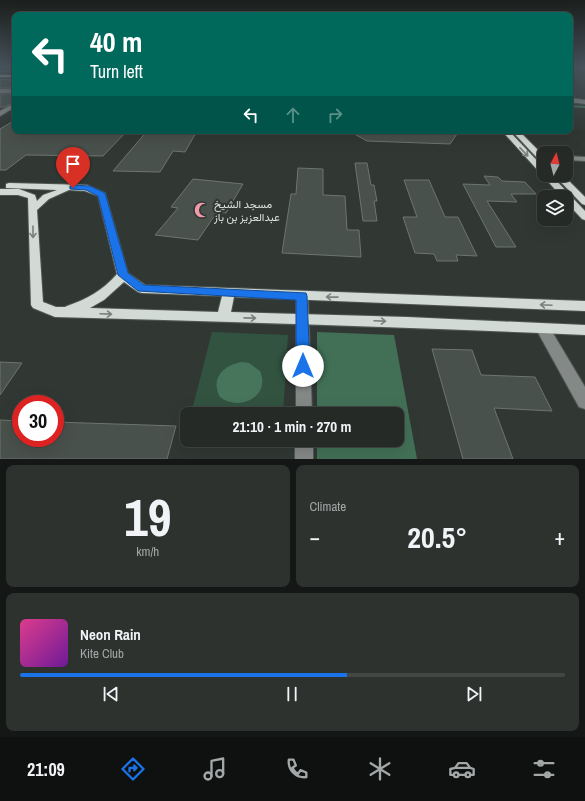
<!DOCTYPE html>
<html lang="en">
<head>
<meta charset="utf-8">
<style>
  :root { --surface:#252a27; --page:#2d322f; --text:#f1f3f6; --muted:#a3a7a7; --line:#424644; --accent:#1a73e8 }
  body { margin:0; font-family:"Archivo Narrow",Vazirmatn,sans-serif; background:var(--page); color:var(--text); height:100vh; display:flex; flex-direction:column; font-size:15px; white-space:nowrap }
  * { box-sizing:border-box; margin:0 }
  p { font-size:13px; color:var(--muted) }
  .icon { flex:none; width:22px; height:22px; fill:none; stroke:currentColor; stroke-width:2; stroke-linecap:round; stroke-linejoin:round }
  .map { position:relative; height:459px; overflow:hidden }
  .side { display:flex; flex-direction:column; gap:6px; padding:6px; background:#141715; flex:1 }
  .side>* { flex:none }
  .top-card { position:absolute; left:12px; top:12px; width:561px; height:122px; border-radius:8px; box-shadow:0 4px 16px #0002,0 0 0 1px var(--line); background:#00695c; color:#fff; overflow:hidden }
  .needle { width:26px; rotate:7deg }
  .fabs { position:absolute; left:537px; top:146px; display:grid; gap:8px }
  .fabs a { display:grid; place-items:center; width:36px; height:36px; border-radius:8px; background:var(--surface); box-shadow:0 4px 16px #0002,0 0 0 1px var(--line); font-size:20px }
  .speed { position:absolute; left:12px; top:395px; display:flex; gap:8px; font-size:20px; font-weight:700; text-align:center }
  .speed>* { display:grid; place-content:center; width:52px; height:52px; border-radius:50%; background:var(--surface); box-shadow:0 4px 16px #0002,0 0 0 1px var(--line); line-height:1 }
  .speed .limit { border:6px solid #d22; background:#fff; color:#111 }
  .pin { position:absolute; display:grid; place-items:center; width:34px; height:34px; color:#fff; margin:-41px -17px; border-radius:50% 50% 50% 0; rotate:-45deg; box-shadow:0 0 4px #0007 }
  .pin .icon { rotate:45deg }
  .me { position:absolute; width:44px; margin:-22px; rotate:0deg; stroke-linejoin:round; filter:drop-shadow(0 0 3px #0008) }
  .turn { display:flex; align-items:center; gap:14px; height:84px; padding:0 12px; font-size:18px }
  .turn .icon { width:52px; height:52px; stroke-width:2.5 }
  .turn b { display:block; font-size:28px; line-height:34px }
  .lanes { display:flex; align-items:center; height:38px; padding:0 12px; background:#0003; justify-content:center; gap:20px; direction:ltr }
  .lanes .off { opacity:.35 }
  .big { font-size:30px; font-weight:700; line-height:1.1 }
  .side .card { flex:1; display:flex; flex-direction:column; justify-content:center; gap:6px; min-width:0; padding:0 14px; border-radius:8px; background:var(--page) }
  .side .dial { align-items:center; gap:0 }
  .dial b { font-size:52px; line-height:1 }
  .song { display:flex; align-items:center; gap:12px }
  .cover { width:48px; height:48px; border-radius:6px; background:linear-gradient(135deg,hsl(330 70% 55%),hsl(280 70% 35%)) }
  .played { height:4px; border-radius:2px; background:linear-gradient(90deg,var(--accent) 60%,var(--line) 60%) }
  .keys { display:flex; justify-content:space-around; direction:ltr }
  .heat { display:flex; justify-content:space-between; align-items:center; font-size:22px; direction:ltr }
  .side .tiles { flex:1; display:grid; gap:6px; grid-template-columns:1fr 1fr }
  .card:last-child { grid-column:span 2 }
  .trip { position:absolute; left:180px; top:407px; width:224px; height:40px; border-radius:8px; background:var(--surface); box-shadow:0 4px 16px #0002,0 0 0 1px var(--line); font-weight:700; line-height:40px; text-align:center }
  .menu { display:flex; height:64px; justify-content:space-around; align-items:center; background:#0f1110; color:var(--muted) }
  .menu .icon { width:28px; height:28px }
  .menu .active { color:var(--accent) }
  .menu b { font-size:18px; color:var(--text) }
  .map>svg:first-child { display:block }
  .green { fill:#315340 }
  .forest { fill:#427056 }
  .water { fill:#47755b }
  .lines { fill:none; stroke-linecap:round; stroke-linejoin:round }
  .stream-far1 { stroke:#47755b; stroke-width:1.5 }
  .stream { stroke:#47755b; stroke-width:2 }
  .building { fill:#49514c; stroke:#6c7570 }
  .minor-casing { stroke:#505753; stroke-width:2 }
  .major-casing { stroke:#505753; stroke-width:2 }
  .minor { fill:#848886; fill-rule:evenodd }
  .major { fill:#d2dad5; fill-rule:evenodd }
  .oneway { stroke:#79817c }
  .route { fill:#1a73e8; stroke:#114b97 }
  .labels { text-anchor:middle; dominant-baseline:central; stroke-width:4; stroke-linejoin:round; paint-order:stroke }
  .poi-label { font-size:11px; fill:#dde2df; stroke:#313834; text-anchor:start }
</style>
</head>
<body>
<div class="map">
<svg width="585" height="459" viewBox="0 0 585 459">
  <rect width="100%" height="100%" fill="#313834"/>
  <!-- green -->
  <path class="green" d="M212 332 288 335 283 414H191Z"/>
  <!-- forest -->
  <path class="forest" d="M317 332 394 335 417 459H317V440H397V414H317Z"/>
  <!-- water -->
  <path class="water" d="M242 362 249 363 260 371C271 397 239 412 220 397 210 379 223 365 242 362Z"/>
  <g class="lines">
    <!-- stream-far1 -->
    <path class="stream-far1" d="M0 71H15"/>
    <!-- stream -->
    <path class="stream" d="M570 106 585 107"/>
  </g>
  <!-- building -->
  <path class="building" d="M0 79 15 80V88H0Z
    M0 94H15V102L4 107H0Z
    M15 120V131H127L103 156 26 155 6 170H0V129Z
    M147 131H197L185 152 173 151 160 172 113 171Z
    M349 131H459L450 144 367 141Z
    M355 163H367L371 185H374L377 201H374L377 221H363Z
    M298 168 323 169V195L345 196 347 230H359L361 257 282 253 291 194H296Z
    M484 176 498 177 502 181 525 182 536 194H511L517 202 487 201 516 247H496L463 184 490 185Z
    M193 179 243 184 226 213 217 212 198 240 155 235 178 208 171 207Z
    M404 180H429L445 217H458L477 256 456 255 458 261H437L434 254 415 253 403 217H417Z
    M432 349 472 350 481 375 535 377 552 411 494 408 513 459H463Z
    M0 362 22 363 0 395Z
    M0 420 21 421V438H55V422L176 426 167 459H0Z"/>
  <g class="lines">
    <defs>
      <path id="minor" d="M0 89H15V93H0Z
        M570 98 585 100V104L570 102Z
        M15 103V107L0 116V111Z
        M566 156 585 157V161L566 160Z
        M302 292 306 293 308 296 312 414H296V296L298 293Z
        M543 324 548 325 585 387V409L579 407 536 329 538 325Z
        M295 440H313V459H295Z"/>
      <path id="major" d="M0 75H15V77H0Z
        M502 131H509L544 168V175H551L585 211V220L582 219 566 202V197H562Z
        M512 131H519L544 156V162H541Z
        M554 175H563L585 197V205L582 204Z
        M9 183 87 185 105 193 128 273 145 285 585 301V311L234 297 231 312 407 317 585 325V335C408 327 232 322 55 317L33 308 31 305 28 198 18 195H0V189H19L35 195 37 201 43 195 57 190 6 188V184ZM69 190 85 191 98 196 117 274C102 291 87 299 67 306L65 307H56L43 302 37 210 49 199ZM124 282 138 292 142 293 222 296 218 312 90 308 104 300Z"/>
    </defs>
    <!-- minor casing -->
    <use href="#minor" class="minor-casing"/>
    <!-- major casing -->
    <use href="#major" class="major-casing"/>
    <!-- minor -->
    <use href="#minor" class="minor"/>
    <!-- major -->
    <use href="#major" class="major"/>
  </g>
  <!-- one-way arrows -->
  <defs><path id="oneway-shaft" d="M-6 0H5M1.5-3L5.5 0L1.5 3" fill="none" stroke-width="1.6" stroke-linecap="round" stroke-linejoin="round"/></defs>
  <g class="oneway">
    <use href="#oneway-shaft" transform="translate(524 152) rotate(47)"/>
    <use href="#oneway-shaft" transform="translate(33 232) rotate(90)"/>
    <use href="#oneway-shaft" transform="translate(332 297) rotate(-179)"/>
    <use href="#oneway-shaft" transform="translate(546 305) rotate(-177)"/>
    <use href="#oneway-shaft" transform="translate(106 314) rotate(2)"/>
    <use href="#oneway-shaft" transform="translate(250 318) rotate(1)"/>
    <use href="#oneway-shaft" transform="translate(380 321) rotate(2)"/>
  </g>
  <!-- sky -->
  <linearGradient id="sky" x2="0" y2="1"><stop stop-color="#1b1f1d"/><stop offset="0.51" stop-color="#48535c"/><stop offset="1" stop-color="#48535c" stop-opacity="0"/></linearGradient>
  <rect width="585" height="132" fill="url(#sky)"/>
  <!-- route -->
  <path class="route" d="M73 185 90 186 105 193 128 273 144 285 306 293 307 296 310 366 308 370 303 372 298 370 296 366V300L138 291 118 275 98 196 86 190 70 189V186Z"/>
  <!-- icons -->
  <defs>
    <symbol id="mosque-bare" viewBox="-9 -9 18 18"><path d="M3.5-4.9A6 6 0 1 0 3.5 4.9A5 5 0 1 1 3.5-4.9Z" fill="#f39aaa" stroke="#313834" stroke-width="2.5" paint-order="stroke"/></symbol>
  </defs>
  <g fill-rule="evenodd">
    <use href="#mosque-bare" x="191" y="199" width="22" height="22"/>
  </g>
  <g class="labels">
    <!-- poi labels -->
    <g class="poi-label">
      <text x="214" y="204">مسجد الشيخ<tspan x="214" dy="13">عبدالعزيز بن باز</tspan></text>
    </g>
  </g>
</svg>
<div class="fabs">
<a><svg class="needle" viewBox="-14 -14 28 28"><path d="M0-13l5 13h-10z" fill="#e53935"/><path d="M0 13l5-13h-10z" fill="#a3a7a7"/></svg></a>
<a><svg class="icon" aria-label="layers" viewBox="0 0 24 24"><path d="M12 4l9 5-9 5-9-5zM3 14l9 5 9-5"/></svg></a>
</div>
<div class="speed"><div class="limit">30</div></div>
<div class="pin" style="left:73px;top:188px;background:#d93025"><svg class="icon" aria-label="arrive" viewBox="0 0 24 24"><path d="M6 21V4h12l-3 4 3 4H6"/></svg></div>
<svg class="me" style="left:303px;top:366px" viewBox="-20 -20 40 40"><circle r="19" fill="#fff"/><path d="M0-13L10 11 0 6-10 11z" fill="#1a73e8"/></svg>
<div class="trip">21:10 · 1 min · 270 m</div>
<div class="top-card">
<div class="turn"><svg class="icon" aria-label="left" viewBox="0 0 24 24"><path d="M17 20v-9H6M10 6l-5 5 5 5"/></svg><div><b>40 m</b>Turn left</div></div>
<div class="lanes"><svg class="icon" aria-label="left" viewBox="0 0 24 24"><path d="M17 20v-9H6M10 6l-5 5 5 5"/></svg><svg class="icon off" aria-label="ahead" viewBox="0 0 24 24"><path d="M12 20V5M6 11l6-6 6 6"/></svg><svg class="icon off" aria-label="right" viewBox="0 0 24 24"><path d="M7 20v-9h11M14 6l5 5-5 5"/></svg></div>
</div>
</div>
<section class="side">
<div class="tiles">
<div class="card dial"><b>19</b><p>km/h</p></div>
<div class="card"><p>Climate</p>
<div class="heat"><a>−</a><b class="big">20.5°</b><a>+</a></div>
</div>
<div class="card">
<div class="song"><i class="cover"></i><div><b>Neon Rain</b><p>Kite Club</p></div></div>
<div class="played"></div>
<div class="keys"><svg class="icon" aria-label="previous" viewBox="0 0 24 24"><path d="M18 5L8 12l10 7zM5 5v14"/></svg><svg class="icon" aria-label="pause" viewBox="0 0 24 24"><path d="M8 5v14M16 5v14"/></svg><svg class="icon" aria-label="next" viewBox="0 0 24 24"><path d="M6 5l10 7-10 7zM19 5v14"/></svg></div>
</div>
</div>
</section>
<nav class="menu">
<b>21:09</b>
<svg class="icon active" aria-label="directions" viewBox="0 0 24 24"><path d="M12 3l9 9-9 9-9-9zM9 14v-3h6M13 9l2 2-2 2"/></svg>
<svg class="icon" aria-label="music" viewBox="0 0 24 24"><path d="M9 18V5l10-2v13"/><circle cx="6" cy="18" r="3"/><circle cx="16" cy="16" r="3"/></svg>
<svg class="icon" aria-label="phone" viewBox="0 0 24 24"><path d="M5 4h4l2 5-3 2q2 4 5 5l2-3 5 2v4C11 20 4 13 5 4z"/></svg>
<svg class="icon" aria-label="climate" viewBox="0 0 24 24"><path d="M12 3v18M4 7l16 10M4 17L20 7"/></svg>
<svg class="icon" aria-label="car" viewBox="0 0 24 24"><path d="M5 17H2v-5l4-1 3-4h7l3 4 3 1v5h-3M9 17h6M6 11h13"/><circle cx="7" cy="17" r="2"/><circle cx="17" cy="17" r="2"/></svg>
<svg class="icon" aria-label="filters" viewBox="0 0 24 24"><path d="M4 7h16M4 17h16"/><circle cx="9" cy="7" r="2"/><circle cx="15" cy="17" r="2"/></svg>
</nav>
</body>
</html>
